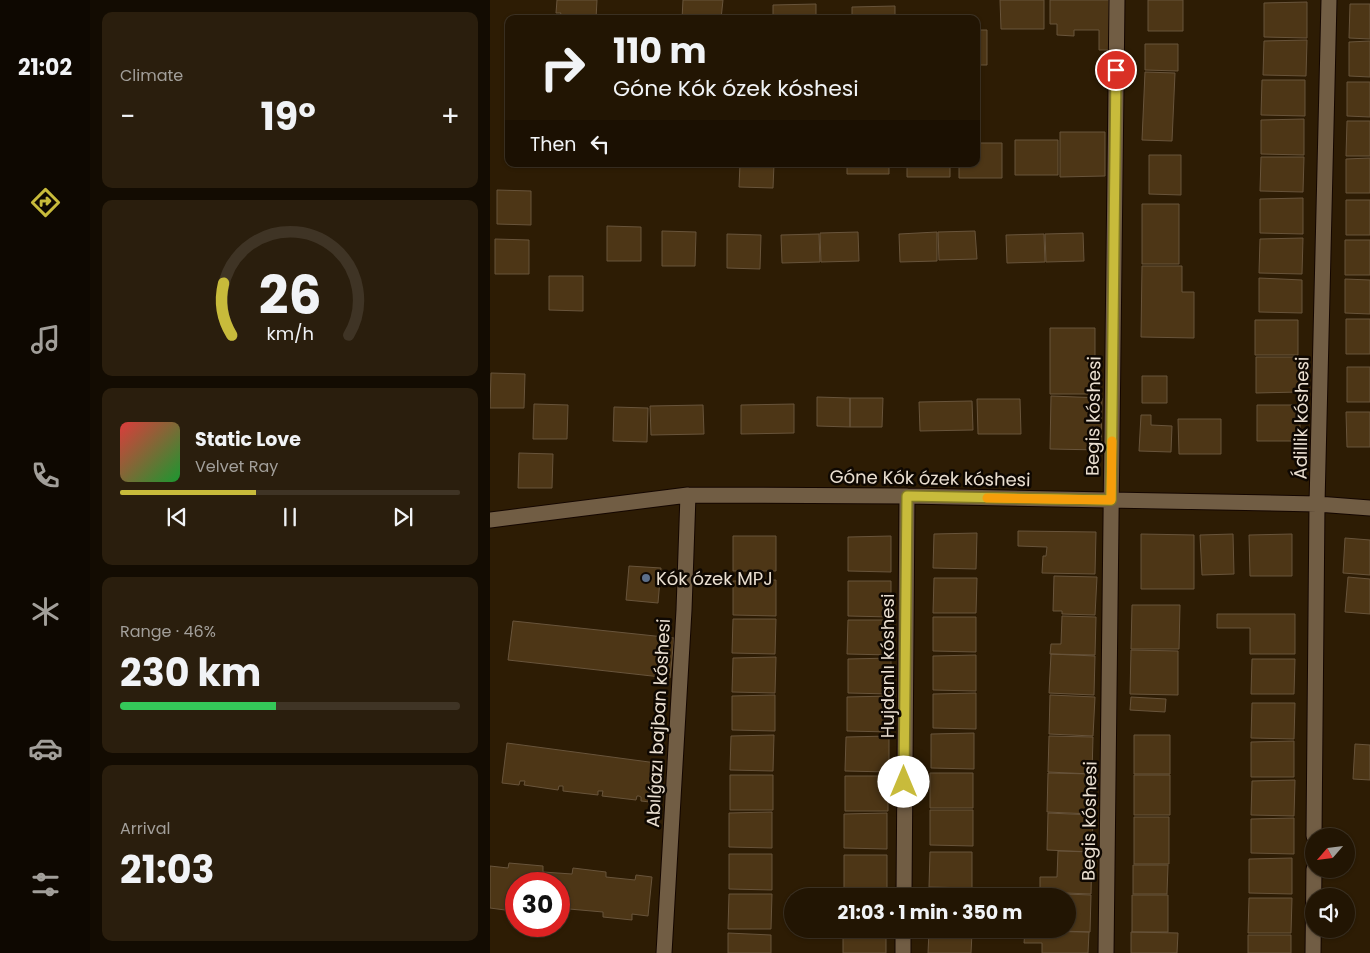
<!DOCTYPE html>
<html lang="en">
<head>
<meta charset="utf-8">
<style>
  :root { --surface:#221503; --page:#2a1e0d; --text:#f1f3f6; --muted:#a29f9a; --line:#3f3425; --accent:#c8bb3b }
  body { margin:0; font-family:Poppins,sans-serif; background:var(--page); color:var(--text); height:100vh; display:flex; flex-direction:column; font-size:19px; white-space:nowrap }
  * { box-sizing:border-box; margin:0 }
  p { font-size:16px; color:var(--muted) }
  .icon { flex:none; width:28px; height:28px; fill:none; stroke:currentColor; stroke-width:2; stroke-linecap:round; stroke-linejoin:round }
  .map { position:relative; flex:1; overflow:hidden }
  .sheet { display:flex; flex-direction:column; gap:12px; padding:12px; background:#130c02; width:400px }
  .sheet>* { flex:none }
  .top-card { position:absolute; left:15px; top:15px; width:475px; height:152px; border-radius:10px; box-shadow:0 1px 4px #0004,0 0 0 1px var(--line); background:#221503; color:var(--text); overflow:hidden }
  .needle { width:32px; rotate:242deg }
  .controls { position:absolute; left:815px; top:828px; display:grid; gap:10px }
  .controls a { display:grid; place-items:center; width:50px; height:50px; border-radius:50%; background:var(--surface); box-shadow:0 1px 4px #0004,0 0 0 1px var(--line); font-size:25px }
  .speed { position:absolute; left:15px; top:872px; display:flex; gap:10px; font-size:25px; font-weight:700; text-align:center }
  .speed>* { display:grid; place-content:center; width:65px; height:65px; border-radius:50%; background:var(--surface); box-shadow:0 1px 4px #0004,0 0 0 1px var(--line); line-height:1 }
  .speed .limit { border:8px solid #d22; background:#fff; color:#111 }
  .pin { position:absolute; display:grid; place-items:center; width:42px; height:42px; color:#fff; margin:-21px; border:2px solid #fff; border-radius:50%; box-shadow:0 1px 5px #0007 }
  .me { position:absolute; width:55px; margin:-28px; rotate:0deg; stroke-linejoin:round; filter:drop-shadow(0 0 4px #0008) }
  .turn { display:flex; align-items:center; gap:18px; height:105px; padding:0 25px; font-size:22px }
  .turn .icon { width:65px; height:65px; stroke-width:2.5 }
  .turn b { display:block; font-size:35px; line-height:42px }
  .then { display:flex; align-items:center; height:48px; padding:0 25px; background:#0003; gap:10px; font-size:19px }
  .big { font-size:38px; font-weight:700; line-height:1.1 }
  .sheet .tile { flex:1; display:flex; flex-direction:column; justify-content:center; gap:8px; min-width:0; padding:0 18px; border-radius:10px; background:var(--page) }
  .sheet .dial { align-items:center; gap:0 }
  .dial svg { height:130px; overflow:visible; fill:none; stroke:var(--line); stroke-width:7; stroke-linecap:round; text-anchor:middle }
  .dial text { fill:var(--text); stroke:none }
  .song { display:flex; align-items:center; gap:15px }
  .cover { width:60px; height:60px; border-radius:8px; background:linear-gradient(135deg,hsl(0 70% 55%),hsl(130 70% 35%)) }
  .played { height:5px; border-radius:2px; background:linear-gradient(90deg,var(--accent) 40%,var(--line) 40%) }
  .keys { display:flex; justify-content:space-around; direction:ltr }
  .heat { display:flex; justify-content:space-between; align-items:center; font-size:28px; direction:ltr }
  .charge { height:8px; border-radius:4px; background:linear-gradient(90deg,#34c759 46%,var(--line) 0) }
  .trip { position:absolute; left:294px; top:888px; width:292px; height:50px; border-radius:25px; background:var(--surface); box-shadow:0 1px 4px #0004,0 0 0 1px var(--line); font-weight:700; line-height:50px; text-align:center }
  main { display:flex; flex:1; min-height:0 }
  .dock { display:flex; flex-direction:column; width:90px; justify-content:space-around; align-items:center; background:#0e0801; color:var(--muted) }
  .dock .icon { width:35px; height:35px }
  .dock .on { color:var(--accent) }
  .dock b { font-size:22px; color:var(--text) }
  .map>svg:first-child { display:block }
  .building { fill:#4d3616; stroke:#68543b }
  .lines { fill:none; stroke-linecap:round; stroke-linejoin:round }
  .minor-casing { stroke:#140600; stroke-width:17 }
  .minor { stroke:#715d44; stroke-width:15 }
  .route-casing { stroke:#827a26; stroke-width:12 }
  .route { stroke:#c8bb3b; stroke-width:9 }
  .slow { stroke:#f59e0b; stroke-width:9 }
  .service-dot { fill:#5c6f8a; stroke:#0f0802; stroke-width:2 }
  .labels { text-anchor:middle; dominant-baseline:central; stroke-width:5; stroke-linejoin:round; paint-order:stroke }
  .street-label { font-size:18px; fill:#eadfd1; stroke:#0f0802 }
  .poi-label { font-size:18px; fill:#eadfd1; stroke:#0f0802; text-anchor:start }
</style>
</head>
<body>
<main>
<nav class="dock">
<b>21:02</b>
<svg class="icon on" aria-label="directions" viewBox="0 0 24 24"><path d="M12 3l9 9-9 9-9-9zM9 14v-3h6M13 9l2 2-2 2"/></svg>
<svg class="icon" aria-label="music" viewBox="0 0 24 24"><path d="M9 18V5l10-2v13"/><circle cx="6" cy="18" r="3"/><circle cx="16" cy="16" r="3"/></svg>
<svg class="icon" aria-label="phone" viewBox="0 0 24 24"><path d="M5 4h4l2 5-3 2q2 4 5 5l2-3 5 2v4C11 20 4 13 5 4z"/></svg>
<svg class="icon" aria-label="climate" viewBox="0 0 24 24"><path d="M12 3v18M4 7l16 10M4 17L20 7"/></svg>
<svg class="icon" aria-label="car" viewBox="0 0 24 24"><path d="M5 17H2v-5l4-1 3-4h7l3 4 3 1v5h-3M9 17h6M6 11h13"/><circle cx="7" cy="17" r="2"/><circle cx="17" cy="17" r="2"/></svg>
<svg class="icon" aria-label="filters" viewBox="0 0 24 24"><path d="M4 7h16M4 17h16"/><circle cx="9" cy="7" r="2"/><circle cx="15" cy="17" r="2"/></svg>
</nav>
<section class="sheet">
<div class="tile"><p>Climate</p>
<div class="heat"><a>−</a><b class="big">19°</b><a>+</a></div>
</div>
<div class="tile dial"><svg viewBox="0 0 100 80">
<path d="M14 69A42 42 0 1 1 86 69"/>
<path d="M14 69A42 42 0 0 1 9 37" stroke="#c8bb3b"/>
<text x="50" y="56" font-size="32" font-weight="700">26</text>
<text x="50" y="72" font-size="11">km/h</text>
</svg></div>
<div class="tile">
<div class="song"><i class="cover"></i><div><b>Static Love</b><p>Velvet Ray</p></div></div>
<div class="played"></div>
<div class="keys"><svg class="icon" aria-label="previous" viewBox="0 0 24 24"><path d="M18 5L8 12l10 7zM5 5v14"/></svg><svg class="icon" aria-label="pause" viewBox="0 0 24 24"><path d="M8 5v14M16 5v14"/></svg><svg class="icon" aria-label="next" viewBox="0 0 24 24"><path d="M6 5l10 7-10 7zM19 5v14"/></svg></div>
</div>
<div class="tile"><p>Range · 46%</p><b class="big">230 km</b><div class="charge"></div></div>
<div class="tile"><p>Arrival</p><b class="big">21:03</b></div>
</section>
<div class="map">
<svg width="880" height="953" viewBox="0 0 880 953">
  <rect width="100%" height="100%" fill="#2d1c04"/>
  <!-- building -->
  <path class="building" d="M67 0H107L106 19H66L70 18V15L71 13H66Z
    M193 0H233L231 19H192Z
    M510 0H554V29H511Z
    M560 0H619V50H609V30H584V36L567 35V24H560Z
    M658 0H693V31H658Z
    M817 2V38L774 37V3Z
    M326 4V19H283V5Z
    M860 4H880V39L859 38Z
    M405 6V19H362V7Z
    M486 30H497V65H486Z
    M817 40 816 76 773 75 774 41Z
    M880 41V77L859 76V42Z
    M655 44H688V71L655 70Z
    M655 72 685 73 682 141 652 140Z
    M772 80H815V116L771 115Z
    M857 82H880V117L857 116Z
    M814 119V155L771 154V120Z
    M857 121H880V156H856Z
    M570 132H615V176L570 177Z
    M525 140H568V175H525Z
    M486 143H512V178H469V164H486Z
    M659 155H691V195L659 194Z
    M771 157H814L813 192 770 191Z
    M880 158V193H856V159Z
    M250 164H284L283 188 249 187Z
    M357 164H399V174H357Z
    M417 164H460V177H417Z
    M7 190 41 191V225L7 224Z
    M813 198V234L770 233V199Z
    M856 200H880V235H856Z
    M652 204H689V264H652Z
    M117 226 151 227V261H117Z
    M172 231 206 232 205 266H172Z
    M485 231 487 259 449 260 448 232Z
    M368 232 369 261 331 262 330 233Z
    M447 232V261L410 262 409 234Z
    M593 233 594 261 556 262 555 234Z
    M237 234 271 235 270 269 237 268Z
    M329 234 330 262 292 263 291 235Z
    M554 234 555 262 517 263 516 235Z
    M813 238 812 274 769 273 770 239Z
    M5 239 39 240V274H5Z
    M855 240H880V275H855Z
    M652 266H692V292H704V338L651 337Z
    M59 276H93V311L59 310Z
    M769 278 812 280V313L769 312Z
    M855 279 880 280V314L855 313Z
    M856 319H880V354H856Z
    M765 320H808V355H765Z
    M560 328H605V394H560Z
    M766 357H809V392L766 393Z
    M857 367H880V402H857Z
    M1 373 35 374 34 408H0Z
    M652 376H677V403H652Z
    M561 396 612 398 611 450 560 449Z
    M327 397 360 398V427L327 426Z
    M360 398H393L392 427H360Z
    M487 399H530L531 434H488Z
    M482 401 483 430 430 431 429 402Z
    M44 404 78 405 77 439H43Z
    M304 404V433L251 434V405Z
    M213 405 214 434 161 435 160 406Z
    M767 405H810V441H767Z
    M124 407 158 408 157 442 123 441Z
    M856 412H880V447H857Z
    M651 415H661V425L682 426 681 452 649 451Z
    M688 419H731V454H689Z
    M29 453 63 454 62 488H28Z
    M528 531 606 532 605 574 552 573 553 556H556L557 547 528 546Z
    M487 533 486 569 443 568 444 534Z
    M651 534 704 535V589H651Z
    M743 534 744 574 712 575 710 535Z
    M802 534V576H760L759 535Z
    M243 536H286V571H243Z
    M401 536V572L358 571V537Z
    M855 538 880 540V575L853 573Z
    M139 566 171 568 168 603 136 600Z
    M564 576 607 577 605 615 572 614V611H563Z
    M858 577 880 579V614L855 612Z
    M444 578H487L486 613H443Z
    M286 580V616L243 615V581Z
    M358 581H401V617L358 616Z
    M642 605H690L689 649H641Z
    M727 614H805V654H760V628H727Z
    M572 616 606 617 605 655 560 654 561 644H571Z
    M443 617H486V652L443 651Z
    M243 619H286L285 654 242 653Z
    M358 620H401L400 655 357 654Z
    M23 621 184 638 180 678 18 660Z
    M641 650 688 651V695L640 694Z
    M561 654 605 656 604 695 559 693Z
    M486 655V691L443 690V656Z
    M286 657 285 693 242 692 243 658Z
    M401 658V694L358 693V659Z
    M762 659H805L804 694H761Z
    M486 693V729L443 728V694Z
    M285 695V731L242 730V696Z
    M560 695 605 697 603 736 559 734Z
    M401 696 400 732 357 731V697Z
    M641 697 676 699 675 712 640 710Z
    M762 703H805L804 739 761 738Z
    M484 733V769L441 768V734Z
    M284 735 283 771 240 770 241 736Z
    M644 735H680V774H644Z
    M399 736V772L355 771 356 737Z
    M559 736 603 737 602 774 558 772Z
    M804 741V777H761V742Z
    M17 743 174 764 169 803 151 801V797L149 796H147L146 800 112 796 113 791H108V795L73 791V786H69L68 790 34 785 35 781H30L29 785 12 783Z
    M865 744 880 745V780L863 779Z
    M440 773H483V808H440Z
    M558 773 603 774 601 814 557 812Z
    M240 775H283V810H240Z
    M644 775H680V815H644Z
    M355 776H398V811H355Z
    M805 780 804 816 761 815 762 781Z
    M440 810H483V846L440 845Z
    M282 812V848L239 847V813Z
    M397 813V849L354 848V814Z
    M558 813 603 815 602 852 557 850Z
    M644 817H679V864H644Z
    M804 818V854L761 853V819Z
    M568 851 602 852 601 894 550 892V877H567Z
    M440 852H482V888L439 887Z
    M239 854H282V890L239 889Z
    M354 855H397V891L354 890Z
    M802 858V894L759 893V859Z
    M19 863 53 866V872L82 874 83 868 116 872V877L145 880 146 875 162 877 158 916 142 914V920L113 917V912L79 909 78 914H69V884H26V905L16 904 15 910 0 908V866L18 868Z
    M643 865H678L677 894H643Z
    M439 892H482V896H439Z
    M549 893 601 895 600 932 517 929H578V896H548Z
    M239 894H282L281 929H238Z
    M642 895H678V932H642Z
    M759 898H802L801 933H758Z
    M439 931 482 933 481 953H438Z
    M535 931 599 932 598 953H552V943H534Z
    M641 932 688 933 687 953H641Z
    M238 933 281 935V953H238Z
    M353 934 396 936V953H353Z
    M758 935H801V953H758Z"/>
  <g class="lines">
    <defs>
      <path id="minor" d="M0 520 198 495 417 496 827 504 880 508
        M824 836 827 504 839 0
        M414 896 417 496
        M174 953 194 610 198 495
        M413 953V929
        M616 953 627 0
        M823 953 824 869"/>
    </defs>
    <!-- minor casing -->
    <use href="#minor" class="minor-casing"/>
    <!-- minor -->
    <use href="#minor" class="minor"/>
  </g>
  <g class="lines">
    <defs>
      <path id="route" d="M414 782 417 496 621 500 626 70"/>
    </defs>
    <!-- route casing -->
    <use href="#route" class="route-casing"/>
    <!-- route -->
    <use href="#route" class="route"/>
    <!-- slow -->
    <path class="slow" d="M497 498 621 500 622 441"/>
  </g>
  <!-- markers -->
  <circle class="service-dot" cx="156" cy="578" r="5"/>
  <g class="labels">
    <!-- street labels -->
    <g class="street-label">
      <text transform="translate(603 416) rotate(-89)">Begis kóshesi</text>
      <text transform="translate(811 418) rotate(-89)">Ádillik kóshesi</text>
      <text transform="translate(440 478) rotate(1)">Góne Kók ózek kóshesi</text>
      <text transform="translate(397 666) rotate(-90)">Hujdanlı kóshesi</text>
      <text transform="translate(168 723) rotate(-87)">Abılǵazı bajban kóshesi</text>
      <text transform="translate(599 821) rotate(-89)">Begis kóshesi</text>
    </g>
    <!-- poi labels -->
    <g class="poi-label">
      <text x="166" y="578">Kók ózek MPJ</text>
    </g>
  </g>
</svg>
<div class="controls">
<a><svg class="needle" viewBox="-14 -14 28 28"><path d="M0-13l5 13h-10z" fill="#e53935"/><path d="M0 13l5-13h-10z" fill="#a29f9a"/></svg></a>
<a><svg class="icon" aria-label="sound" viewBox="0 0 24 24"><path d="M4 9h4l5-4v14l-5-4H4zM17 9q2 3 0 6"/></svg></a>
</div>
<div class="speed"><div class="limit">30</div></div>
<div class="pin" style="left:626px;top:70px;background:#d93025"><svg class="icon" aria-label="arrive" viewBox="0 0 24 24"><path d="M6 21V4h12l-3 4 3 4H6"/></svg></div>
<svg class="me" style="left:414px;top:782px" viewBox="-20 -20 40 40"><circle r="19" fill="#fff"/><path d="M0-13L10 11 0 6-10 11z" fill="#c8bb3b"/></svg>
<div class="trip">21:03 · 1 min · 350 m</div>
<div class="top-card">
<div class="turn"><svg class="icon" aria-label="right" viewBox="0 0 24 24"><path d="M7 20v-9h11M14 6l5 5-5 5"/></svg><div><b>110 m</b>Góne Kók ózek kóshesi</div></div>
<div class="then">Then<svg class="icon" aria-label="left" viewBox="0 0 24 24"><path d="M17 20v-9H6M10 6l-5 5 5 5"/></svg></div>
</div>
</div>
</main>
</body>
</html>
